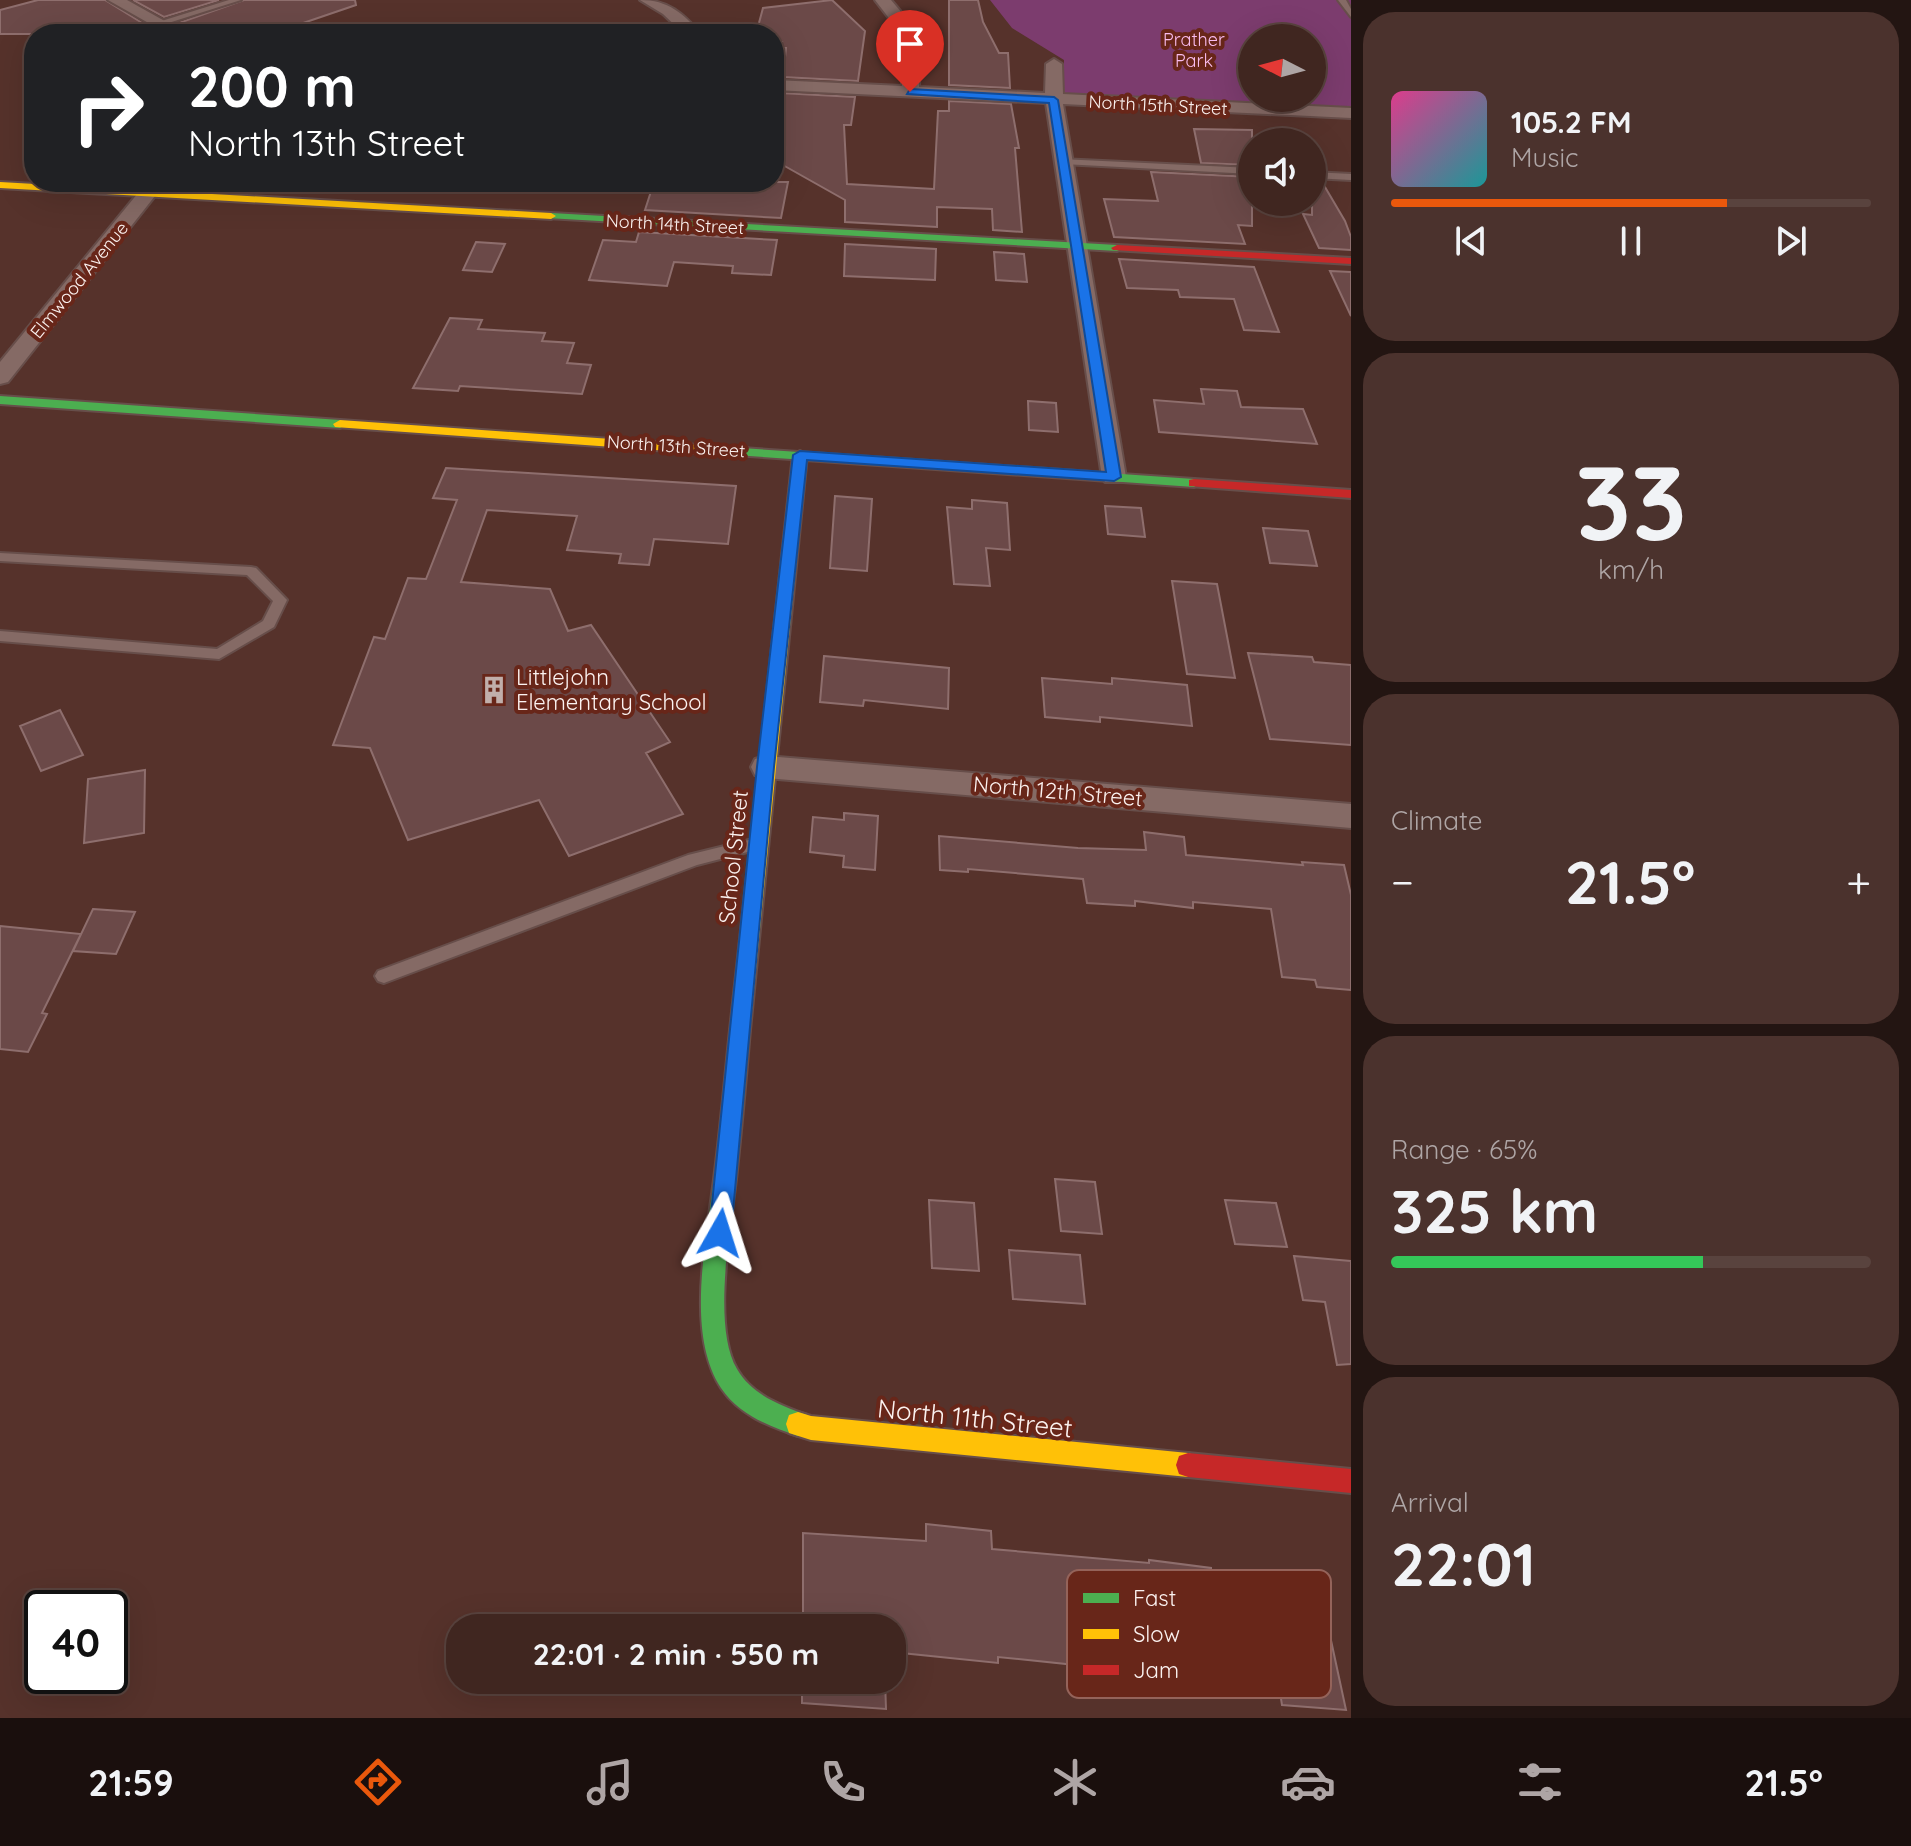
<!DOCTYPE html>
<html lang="en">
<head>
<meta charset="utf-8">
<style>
  :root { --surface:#402620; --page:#4b322d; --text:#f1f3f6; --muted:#aea5a5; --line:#59433e; --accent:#ea580c }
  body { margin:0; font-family:Quicksand,sans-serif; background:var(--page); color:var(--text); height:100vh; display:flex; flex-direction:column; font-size:30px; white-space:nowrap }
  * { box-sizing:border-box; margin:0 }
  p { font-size:26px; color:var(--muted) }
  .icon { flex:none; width:44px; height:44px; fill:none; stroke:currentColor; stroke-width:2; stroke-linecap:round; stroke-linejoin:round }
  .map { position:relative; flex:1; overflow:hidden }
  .drawer { display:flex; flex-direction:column; gap:12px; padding:12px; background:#231512; width:560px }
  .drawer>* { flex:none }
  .guide { position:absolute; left:24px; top:24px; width:760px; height:168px; border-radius:32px; box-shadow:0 8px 32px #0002,0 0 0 2px var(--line); background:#202124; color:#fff; overflow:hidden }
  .needle { width:52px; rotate:276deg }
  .fabs { position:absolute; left:1238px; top:24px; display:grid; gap:16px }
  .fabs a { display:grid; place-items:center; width:88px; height:88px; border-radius:50%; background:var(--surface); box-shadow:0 8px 32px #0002,0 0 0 2px var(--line); font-size:40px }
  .speed { position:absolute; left:24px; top:1590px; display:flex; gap:16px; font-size:40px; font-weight:700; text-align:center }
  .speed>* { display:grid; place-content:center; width:104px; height:104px; border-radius:50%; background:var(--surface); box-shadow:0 8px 32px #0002,0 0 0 2px var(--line); line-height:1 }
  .speed .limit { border:4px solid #111; border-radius:12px; background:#fff; color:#111 }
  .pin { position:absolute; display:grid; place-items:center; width:68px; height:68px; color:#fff; margin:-82px -34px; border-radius:50% 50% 50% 0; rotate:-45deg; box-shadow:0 0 8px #0007 }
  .pin .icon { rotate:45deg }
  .me { position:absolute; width:88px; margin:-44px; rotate:6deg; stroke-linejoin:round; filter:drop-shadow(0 0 6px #0008) }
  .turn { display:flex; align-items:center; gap:28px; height:168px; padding:0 32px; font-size:36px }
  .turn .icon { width:104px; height:104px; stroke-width:2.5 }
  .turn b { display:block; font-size:56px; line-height:68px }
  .big { font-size:60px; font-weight:700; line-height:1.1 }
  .drawer .card { flex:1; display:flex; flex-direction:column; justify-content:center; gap:12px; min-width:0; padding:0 28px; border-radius:32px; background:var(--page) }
  .drawer .dial { align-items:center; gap:0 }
  .dial b { font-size:104px; line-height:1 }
  .song { display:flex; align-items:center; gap:24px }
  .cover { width:96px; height:96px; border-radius:12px; background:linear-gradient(135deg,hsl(330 70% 55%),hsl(180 70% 35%)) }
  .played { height:8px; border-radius:4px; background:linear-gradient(90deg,var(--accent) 70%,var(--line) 70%) }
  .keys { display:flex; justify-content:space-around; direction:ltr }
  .heat { display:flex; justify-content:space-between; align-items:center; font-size:44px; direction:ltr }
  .charge { height:12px; border-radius:6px; background:linear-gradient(90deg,#34c759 65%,var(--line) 0) }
  .trip { position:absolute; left:446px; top:1614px; width:460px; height:80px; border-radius:32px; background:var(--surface); box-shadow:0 8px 32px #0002,0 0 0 2px var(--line); font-weight:700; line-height:80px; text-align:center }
  .tab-bar { display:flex; height:128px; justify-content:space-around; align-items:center; background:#1a0f0d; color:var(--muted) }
  .tab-bar .icon { width:56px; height:56px }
  .tab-bar .active { color:var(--accent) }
  .tab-bar b { font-size:36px; color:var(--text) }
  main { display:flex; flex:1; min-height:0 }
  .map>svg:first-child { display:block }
  .green { fill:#7c3c6e; fill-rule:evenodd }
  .building { fill:#6b4948; stroke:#8e6e6d; stroke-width:2 }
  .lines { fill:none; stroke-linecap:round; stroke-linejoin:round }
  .lane-casing { stroke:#674e4a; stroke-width:4 }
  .street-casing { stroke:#674e4a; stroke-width:4 }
  .fast-casing { stroke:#674e4a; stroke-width:4 }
  .slow-casing { stroke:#674e4a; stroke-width:4 }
  .jam-casing { stroke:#674e4a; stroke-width:4 }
  .lane { fill:#856a65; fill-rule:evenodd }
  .street { fill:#856a65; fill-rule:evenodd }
  .fast { fill:#4caf50; fill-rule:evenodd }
  .slow { fill:#ffc107; fill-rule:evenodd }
  .jam { fill:#c62828; fill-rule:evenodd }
  .route { fill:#1a73e8; stroke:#114b97; stroke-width:2 }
  .labels { text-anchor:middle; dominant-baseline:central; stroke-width:8; stroke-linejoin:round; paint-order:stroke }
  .far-park-label { font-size:18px; fill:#f9bcee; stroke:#682619 }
  .far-street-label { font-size:18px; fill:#fbf2f0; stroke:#682619 }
  .poi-label { font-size:22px; fill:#fbf2f0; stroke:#682619; text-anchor:start }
  .street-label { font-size:22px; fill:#fbf2f0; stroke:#682619 }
  .near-street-label { font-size:26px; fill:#fbf2f0; stroke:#682619 }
  .key { fill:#682619; stroke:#94635a; stroke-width:2 }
  .key-label { font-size:22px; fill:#fbf2f0 }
</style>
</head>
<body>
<main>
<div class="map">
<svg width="1351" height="1718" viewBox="0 0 1351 1718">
  <rect width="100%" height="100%" fill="#56322b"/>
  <!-- green -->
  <path class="green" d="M990 0H1351V108L1064 94V60L1012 28ZM1252 38H1312V98H1252Z"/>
  <!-- building -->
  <path class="building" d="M38 0H105L147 26 122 34H0V10Z
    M133 0H219L164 17Z
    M244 0H355L356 5 271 34H191L176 24Z
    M832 0 865 31 858 81 783 77 786 48H781L782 42H774V34H756L763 8Z
    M949 0H978L983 22 999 53H1008L1010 88 949 85Z
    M780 93 855 97 851 125H844L847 184 934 189 938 111H949V101L1011 104 1019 148H1015L1022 232 993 230 992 209 937 207V227L845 222V200L774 160V132Z
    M1194 129 1252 130V165L1201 163Z
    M1151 172 1252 177V226L1238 225 1245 244 1114 237 1104 199 1158 201Z
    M1312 181 1322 182 1345 221 1351 237V250L1319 248 1303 214 1312 215Z
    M654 182H788L781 218 645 210Z
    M639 232 777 240 771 275 732 273 733 266 674 262 667 286 589 280 603 240 636 242Z
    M476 242 505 244 492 272 463 270Z
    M845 244 936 249 935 280 844 276Z
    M994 252 1024 254 1027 282 996 280Z
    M1119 259 1254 267 1279 332 1244 330 1234 299 1180 297 1178 290 1127 288Z
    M1330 271 1351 272V316Z
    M450 318 482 320 478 329 545 333 542 341 574 343 567 363 591 365 582 394 460 386 458 391 413 388Z
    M1201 389 1237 391 1241 407 1303 409 1317 444 1159 432 1154 400 1204 404Z
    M1028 401 1056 403 1058 432 1029 430Z
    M446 468 736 486 728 544 654 539 649 565 619 563 621 554 567 550 577 516 487 510 461 582 550 589 568 631 591 625 670 742 646 753 683 814 569 856 539 800 408 840 370 748 333 745 374 637 385 639 408 578 426 579 457 500 433 498Z
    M835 496 872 499 867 571 830 568Z
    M972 500 1007 503 1010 550 986 548 990 586 954 584 947 507 972 509Z
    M1105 506 1141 508 1145 537 1108 534Z
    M1263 528 1308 531 1317 566 1270 563Z
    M1172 581 1217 584 1235 678 1187 674Z
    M1248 653 1312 657 1314 662 1351 665V745L1270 739Z
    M824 656 949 668 948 709 864 700 863 706 820 702Z
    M1042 678 1112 684V678L1187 685 1192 726 1100 717V722L1045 717Z
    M60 710 83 755 41 771 20 726Z
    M145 770 144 833 84 843 88 779Z
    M844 813 878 816 875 870 843 867 844 856 810 852 813 817 844 820Z
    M1144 832 1184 837 1186 855 1303 865 1302 862 1344 865 1351 895V990L1317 987 1315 980 1282 977 1271 909 1193 902V908L1135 901V906L1087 903 1083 879 968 869V872L940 870 939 836 1078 848 1146 850Z
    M93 909 135 912 116 954 73 951Z
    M0 926 81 934 42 1013 47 1014 28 1052 0 1049Z
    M1055 1179 1095 1182 1102 1234 1061 1231Z
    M929 1200 974 1203 979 1271 932 1268Z
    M1225 1200 1276 1203 1287 1247 1235 1244Z
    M1009 1250 1080 1255 1085 1304 1013 1299Z
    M1294 1256 1351 1261V1364L1337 1365 1325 1302 1303 1300Z
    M926 1524 991 1531 992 1549 1149 1563V1560L1211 1568V1571L1318 1580 1346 1710 1282 1705 1279 1686 1113 1665 1114 1669 998 1657V1663L892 1652V1628H803V1533L926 1541Z
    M802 1680H885L886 1709 802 1703Z"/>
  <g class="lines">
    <defs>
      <path id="lane" d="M229 0H241L162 25 155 23Z
        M1338 0H1346L1351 9V17Z
        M1060 159 1252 168V174L1063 164 1060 163Z
        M1312 172 1351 174V180L1312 178Z
        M0 553 251 567 256 568 287 600 274 627 219 659 0 641V631L217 649 263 621 273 601 247 575 0 561Z
        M757 838 763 840 765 844 763 848 697 865 384 983 378 981 375 976 378 971 688 855Z"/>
      <path id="street" d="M108 0H127L188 34H168Z
        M640 0C668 0 683 13 701 34H684L663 14Z
        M875 0H891C923 37 920 39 919 87L1045 93 1046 64 1054 59 1062 64 1063 94 1351 108V118L1063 104 1126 477 1123 482H1105L1102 477 1046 103 774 90V80L902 86C904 33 907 42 875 0Z
        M147 182H166L8 382 0 384V362Z
        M766 756 1351 804V828L766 778 755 775 751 767 755 759Z"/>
      <path id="fast" d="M551 213 1117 245 1123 248 1117 251 547 218 546 216Z
        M0 396 340 420 347 424 340 428 0 404Z
        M697 445 1194 479 1201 483 1194 487 692 452 690 449Z
        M740 1022 747 1024 750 1030C746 1077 742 1123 737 1170 732 1221 711 1325 737 1369 752 1395 780 1405 807 1415L810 1424 807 1433 798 1436C769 1426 739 1415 721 1388 684 1331 708 1234 715 1171 721 1124 725 1077 730 1030L733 1024Z"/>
      <path id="slow" d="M0 182 551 213 556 216 551 219 0 188Z
        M340 420 697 445 704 449 697 453 335 427 333 424Z
        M800 451 807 455 750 1030 747 1036 740 1038 733 1036 730 1030 793 455Z
        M798 1412 811 1416 1188 1453 1197 1456 1200 1465 1197 1474 1188 1477 811 1440 789 1433 786 1424 789 1415Z"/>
      <path id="jam" d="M1117 245 1351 258V264L1113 250 1111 248Z
        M1194 479 1351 490V498L1189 486V480Z
        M1188 1453 1351 1469V1493L1188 1477 1179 1474 1176 1465 1179 1456Z"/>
    </defs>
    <!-- lane casing -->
    <use href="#lane" class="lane-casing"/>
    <!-- street casing -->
    <use href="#street" class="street-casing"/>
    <!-- fast casing -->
    <use href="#fast" class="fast-casing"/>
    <!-- slow casing -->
    <use href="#slow" class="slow-casing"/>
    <!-- jam casing -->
    <use href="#jam" class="jam-casing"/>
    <!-- lane -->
    <use href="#lane" class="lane"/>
    <!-- street -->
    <use href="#street" class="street"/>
    <!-- fast -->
    <use href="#fast" class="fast"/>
    <!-- slow -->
    <use href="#slow" class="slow"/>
    <!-- jam -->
    <use href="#jam" class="jam"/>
  </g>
  <!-- route -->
  <path class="route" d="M910 89 1054 97 1058 100 1121 477 1114 481 807 460 774 767 731 1233 728 1241 720 1244 712 1241 709 1233 757 767 793 455 800 451 1106 472 1049 103 907 94Z"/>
  <!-- icons -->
  <defs>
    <symbol id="building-bare" viewBox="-9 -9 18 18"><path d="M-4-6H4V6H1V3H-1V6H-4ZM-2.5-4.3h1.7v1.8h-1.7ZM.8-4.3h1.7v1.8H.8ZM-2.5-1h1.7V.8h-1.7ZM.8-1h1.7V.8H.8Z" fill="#c1afab" stroke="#682619" stroke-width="2.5" paint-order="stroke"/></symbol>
  </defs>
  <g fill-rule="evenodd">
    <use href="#building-bare" x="474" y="670" width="40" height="40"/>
  </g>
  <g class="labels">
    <!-- far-park labels -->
    <g class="far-park-label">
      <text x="1194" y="39">Prather<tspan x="1194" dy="21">Park</tspan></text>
    </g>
    <!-- far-street labels -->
    <g class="far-street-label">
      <text transform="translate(1158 105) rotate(3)">North 15th Street</text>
      <text transform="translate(675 224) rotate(3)">North 14th Street</text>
      <text transform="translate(79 280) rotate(-51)">Elmwood Avenue</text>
      <text transform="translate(676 446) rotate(4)">North 13th Street</text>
    </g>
    <!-- poi labels -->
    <g class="poi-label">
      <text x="516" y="677">Littlejohn<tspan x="516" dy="25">Elementary School</tspan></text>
    </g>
    <!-- street labels -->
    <g class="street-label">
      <text transform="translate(1058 791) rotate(5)">North 12th Street</text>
      <text transform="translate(733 857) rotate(-84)">School Street</text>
    </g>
    <!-- near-street labels -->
    <g class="near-street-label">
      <text transform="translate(975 1418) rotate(6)">North 11th Street</text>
    </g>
  </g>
  <!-- legend -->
  <rect x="1067" y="1570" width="264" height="128" rx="12" class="key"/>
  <rect x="1083" y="1593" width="36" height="10" fill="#4caf50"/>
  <rect x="1083" y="1629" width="36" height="10" fill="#ffc107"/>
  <rect x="1083" y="1665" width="36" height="10" fill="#c62828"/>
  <g class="key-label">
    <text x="1133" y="1606">Fast</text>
    <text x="1133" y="1642">Slow</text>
    <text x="1133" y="1678">Jam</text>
  </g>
</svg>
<div class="fabs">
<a><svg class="needle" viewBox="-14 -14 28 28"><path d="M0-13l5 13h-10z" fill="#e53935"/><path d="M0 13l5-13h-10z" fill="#aea5a5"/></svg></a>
<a><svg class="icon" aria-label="sound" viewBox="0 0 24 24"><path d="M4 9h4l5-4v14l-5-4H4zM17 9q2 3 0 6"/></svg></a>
</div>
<div class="speed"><div class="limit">40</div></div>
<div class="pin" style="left:910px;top:92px;background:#d93025"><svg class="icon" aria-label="arrive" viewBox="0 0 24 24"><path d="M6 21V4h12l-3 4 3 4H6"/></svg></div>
<svg class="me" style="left:720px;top:1233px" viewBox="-20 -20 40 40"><path d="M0-17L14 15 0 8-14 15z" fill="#1a73e8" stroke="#fff" stroke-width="4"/></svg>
<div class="trip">22:01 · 2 min · 550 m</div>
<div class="guide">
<div class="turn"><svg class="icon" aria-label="right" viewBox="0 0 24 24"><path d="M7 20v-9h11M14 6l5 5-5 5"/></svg><div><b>200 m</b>North 13th Street</div></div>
</div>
</div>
<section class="drawer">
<div class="card">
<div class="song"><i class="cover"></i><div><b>105.2 FM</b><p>Music</p></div></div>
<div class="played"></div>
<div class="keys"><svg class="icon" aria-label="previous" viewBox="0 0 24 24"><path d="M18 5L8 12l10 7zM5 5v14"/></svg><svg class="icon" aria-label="pause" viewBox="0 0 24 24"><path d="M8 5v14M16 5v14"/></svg><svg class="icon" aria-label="next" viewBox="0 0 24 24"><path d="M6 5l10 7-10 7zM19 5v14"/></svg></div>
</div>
<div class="card dial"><b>33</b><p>km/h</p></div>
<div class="card"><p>Climate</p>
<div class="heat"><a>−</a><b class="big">21.5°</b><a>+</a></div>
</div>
<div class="card"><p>Range · 65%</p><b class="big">325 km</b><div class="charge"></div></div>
<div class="card"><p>Arrival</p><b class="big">22:01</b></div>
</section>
</main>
<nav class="tab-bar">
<b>21:59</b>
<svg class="icon active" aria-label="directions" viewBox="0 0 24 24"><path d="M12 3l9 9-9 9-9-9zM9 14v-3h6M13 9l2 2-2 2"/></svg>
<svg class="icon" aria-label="music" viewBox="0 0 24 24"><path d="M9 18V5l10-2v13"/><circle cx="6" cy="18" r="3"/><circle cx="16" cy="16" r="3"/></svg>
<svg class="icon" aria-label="phone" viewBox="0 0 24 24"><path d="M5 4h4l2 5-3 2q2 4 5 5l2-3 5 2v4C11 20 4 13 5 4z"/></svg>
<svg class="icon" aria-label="climate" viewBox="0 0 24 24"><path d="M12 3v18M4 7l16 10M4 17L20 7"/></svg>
<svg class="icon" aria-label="car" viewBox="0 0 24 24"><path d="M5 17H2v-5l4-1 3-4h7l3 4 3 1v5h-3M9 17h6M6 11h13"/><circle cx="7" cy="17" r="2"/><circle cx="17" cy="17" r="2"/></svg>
<svg class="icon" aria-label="filters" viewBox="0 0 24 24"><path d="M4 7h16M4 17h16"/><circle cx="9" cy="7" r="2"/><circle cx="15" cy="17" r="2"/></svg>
<b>21.5°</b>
</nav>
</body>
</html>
